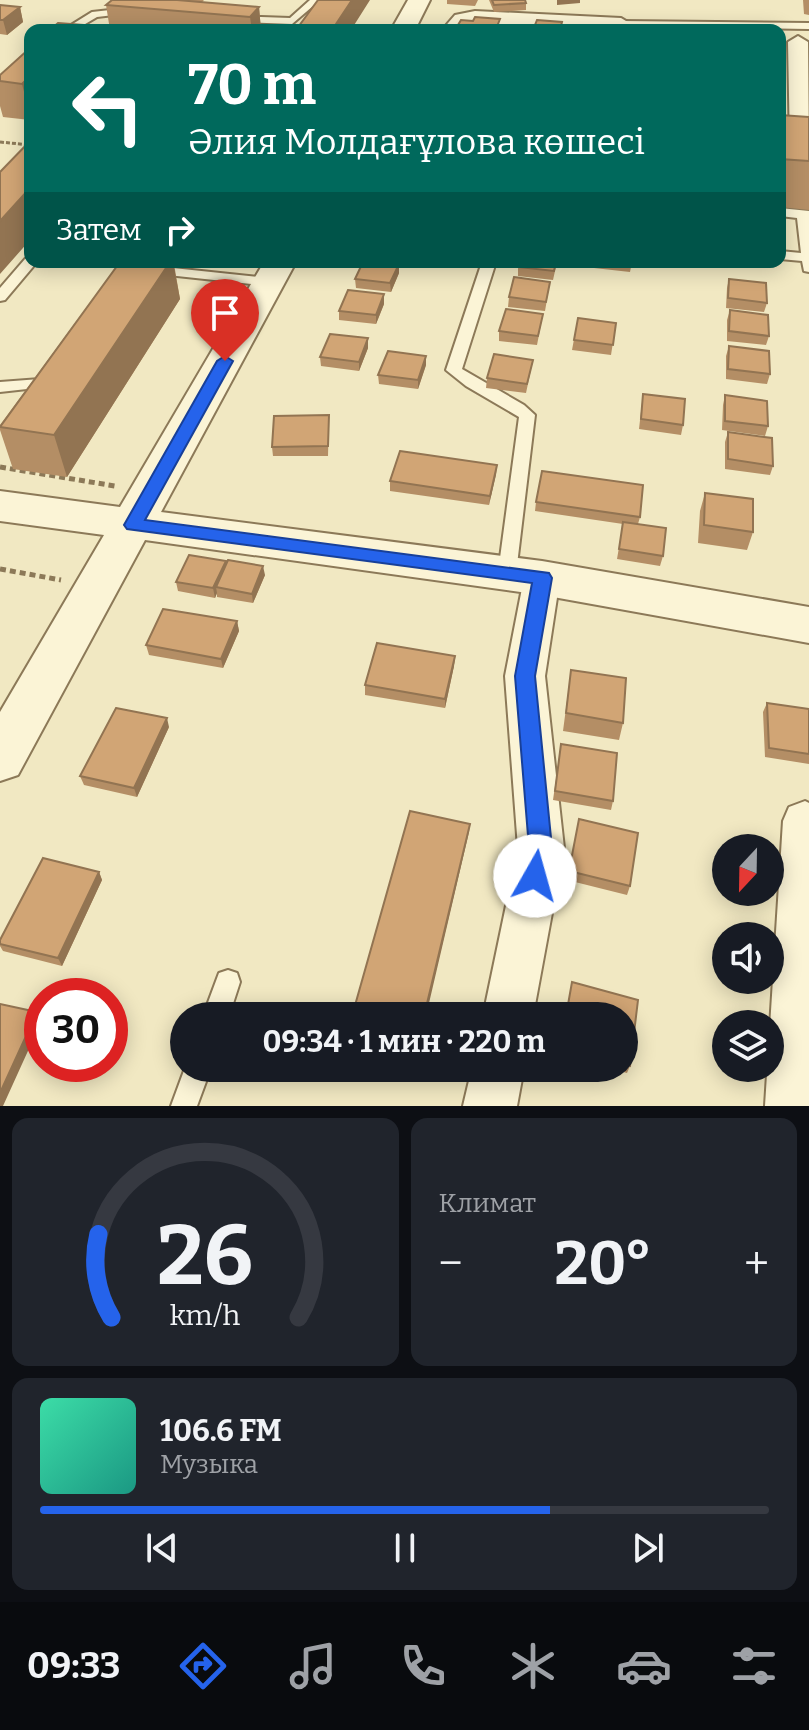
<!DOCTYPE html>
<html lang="ru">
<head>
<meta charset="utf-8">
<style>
  :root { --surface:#171b24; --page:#20242c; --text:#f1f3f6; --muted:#9ea1a6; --line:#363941; --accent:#2563eb }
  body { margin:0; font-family:Bitter,serif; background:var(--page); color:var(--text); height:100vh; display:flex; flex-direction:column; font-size:30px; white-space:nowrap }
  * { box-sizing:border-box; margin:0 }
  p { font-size:26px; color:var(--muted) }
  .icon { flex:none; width:44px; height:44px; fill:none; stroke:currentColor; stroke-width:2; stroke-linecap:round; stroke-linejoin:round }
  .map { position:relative; height:1106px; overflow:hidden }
  .sheet { display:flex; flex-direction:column; gap:12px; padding:12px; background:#0d0f14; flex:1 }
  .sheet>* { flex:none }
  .top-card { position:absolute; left:24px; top:24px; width:762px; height:244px; border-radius:16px; box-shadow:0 4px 20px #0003; background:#00695c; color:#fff; overflow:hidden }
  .needle { width:52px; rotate:202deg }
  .buttons { position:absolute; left:712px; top:834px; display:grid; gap:16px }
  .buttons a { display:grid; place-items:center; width:72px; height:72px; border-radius:50%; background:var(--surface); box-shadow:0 4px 20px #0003; font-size:40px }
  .speed { position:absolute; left:24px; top:978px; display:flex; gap:16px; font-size:40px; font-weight:700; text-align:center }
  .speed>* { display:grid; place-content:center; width:104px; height:104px; border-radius:50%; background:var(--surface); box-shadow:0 4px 20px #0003; line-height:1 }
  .speed .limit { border:12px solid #d22; background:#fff; color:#111 }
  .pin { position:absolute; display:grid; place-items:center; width:68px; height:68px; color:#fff; margin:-82px -34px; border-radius:50% 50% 50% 0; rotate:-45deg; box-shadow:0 0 8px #0007 }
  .pin .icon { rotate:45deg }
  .me { position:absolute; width:88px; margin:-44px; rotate:7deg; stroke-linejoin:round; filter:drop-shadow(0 0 6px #0008) }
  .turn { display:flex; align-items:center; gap:28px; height:168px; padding:0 32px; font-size:36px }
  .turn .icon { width:104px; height:104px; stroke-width:2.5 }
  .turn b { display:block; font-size:56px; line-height:68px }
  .then { display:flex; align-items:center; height:76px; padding:0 32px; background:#0003; gap:16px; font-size:30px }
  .big { font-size:60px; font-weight:700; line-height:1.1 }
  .sheet .widget { flex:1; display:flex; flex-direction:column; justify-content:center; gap:12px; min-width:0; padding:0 28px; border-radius:16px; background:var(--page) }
  .sheet .dial { align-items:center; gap:0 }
  .dial svg { height:208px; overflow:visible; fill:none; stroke:var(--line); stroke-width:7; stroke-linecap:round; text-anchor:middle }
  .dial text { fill:var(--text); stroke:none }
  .song { display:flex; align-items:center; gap:24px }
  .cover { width:96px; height:96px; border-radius:12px; background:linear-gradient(135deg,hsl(160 70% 55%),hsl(170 70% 35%)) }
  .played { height:8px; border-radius:4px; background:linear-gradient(90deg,var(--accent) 70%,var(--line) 70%) }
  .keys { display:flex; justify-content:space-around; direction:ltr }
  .heat { display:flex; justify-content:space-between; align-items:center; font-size:44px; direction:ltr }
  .sheet .tiles { flex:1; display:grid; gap:12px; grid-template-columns:1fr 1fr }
  .widget:last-child { grid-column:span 2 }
  .trip { position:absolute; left:170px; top:1002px; width:468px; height:80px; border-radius:40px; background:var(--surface); box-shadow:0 4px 20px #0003; font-weight:700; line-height:80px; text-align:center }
  .tabs { display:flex; height:128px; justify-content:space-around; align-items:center; background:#090b0e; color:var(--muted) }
  .tabs .icon { width:56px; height:56px }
  .tabs .on { color:var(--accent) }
  .tabs b { font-size:36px; color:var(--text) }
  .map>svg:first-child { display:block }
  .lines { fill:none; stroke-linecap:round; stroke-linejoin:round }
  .service-casing { stroke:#8c7958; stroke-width:4 }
  .minor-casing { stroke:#8c7958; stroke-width:4 }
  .tertiary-casing { stroke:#8c7958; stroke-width:4 }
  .path-far1 { stroke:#8c7958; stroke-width:3; stroke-dasharray:4 2; stroke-linecap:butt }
  .path { stroke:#8c7958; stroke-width:5; stroke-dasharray:6 4; stroke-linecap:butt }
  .service { fill:#fbf4d6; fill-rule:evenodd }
  .minor { fill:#fbf4d6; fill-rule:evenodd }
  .tertiary { fill:#fbf4d6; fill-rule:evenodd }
  .wall { fill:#b48e65 }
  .shaded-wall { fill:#927452 }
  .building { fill:#d1a575; stroke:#927452; stroke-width:2 }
  .route { fill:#2563eb; stroke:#184099; stroke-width:2 }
</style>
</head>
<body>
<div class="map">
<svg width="809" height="1106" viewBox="0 0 809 1106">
  <rect width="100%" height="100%" fill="#f1e8c2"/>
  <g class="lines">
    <defs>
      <path id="service" d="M310 0H320L292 24 237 22 232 19 237 16 290 18Z
        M128 8 131 9V13L97 17 75 30H63L92 12Z
        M621 21 809 23V29L618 26 616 24Z
        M780 208 809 211V272L804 271 802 261 780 259V251L801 253 797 218 780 216Z
        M30 258V262H37L5 300 0 301V288L25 259Z
        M482 262H496L462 369 524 405 535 415 516 573 507 580 498 573 519 417 466 386 446 370Z
        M154 266 269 278 276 282 269 286 149 273 147 270Z
        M40 379 48 384 45 387 0 392V382Z
        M228 970 237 973 240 982 229 1016H203L219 973Z
        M185 1068H211L197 1106H171Z"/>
      <path id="minor" d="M475 11 621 18 631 24 621 30 475 23 468 24 463 30H442L455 15Z
        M798 36 808 42 809 153H794L790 148 788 42Z
        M542 564 555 568 560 578 545 676 564 848 533 1016H483L518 848 505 676 524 578 529 568Z
        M805 801 809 803V1106H765L783 821 789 807Z
        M472 1068H524L517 1106H463Z"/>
      <path id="tertiary" d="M408 0H430L415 30H391Z
        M264 262H296L161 512 542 561 809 607V643L542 595 145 540 18 775 0 781V712L104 535 0 521V491L120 507Z"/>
    </defs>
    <!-- service casing -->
    <use href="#service" class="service-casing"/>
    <!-- minor casing -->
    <use href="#minor" class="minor-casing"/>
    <!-- tertiary casing -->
    <use href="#tertiary" class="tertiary-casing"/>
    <!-- path-far1 -->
    <path class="path-far1" d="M0 142 30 145"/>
    <!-- path -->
    <path class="path" d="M0 467 115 486
      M0 569 61 580"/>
    <!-- service -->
    <use href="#service" class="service"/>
    <!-- minor -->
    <use href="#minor" class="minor"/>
    <!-- tertiary -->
    <use href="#tertiary" class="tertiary"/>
  </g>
  <!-- wall -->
  <path class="wall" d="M112 0H204L202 2 259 7 261 30H110L106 5Z
    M447 0H478L475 6 447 4Z
    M489 0H525L526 3V10L494 12Z
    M803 0H809V15L804 14Z
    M0 5 20 7 23 22 7 35 0 34Z
    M458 25 499 27 498 30H458Z
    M30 48V120L3 117 0 106V75Z
    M780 115 809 117V210L780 207Z
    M120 262H201L198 267 174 264 180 299 67 477 13 469 0 430V425Z
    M557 262 553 280 518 276V267Z
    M595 262H632L630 272 594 268Z
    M399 273 391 292 356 288 355 279Z
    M729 279 767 303 764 312 726 308 727 288Z
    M550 282 545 311 508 307 509 297Z
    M384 304 376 324 339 320V311Z
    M730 310 769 336 766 345 727 341V320Z
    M543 314 537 345 499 341V331Z
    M578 318 616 323 611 355 572 350Z
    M368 338V348L359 371 321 366 320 357Z
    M729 346 770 374 767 384 726 379V356Z
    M533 360 526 393 486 388 487 378Z
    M426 365 418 389 379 384 378 375Z
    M643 394 683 425 681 435 639 429Z
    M725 395 768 426 765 436 722 430 723 405Z
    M329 415 328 456H273L272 447Z
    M728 432 773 466 770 475 725 469V442Z
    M497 465 489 505 390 491V481Z
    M705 493 753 532 747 550 698 543 700 511Z
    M536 502 640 517 638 524 663 556 660 566 617 559 623 524 535 511Z
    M226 561V564L265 575 253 603 217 597V593L215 598 178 591 176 582Z
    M237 621 239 631 223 668 149 655 146 645Z
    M455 656 454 666 445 708 365 695V685Z
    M571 670 623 723 619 740 563 731Z
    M767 703 809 709V764L765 757 763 712Z
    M169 727 137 797 84 785 80 776Z
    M561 744 613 801 611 810 553 800Z
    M579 819 630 886 627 895 567 880Z
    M99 872 102 880 62 966 3 951 0 946V940Z
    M572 982 638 1000 630 1066 627 1073 608 1068H624V1016H566Z"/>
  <!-- shaded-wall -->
  <path class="shaded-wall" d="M352 0H370L351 30H332Z
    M557 0H580V3L557 5Z
    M20 7 23 22 7 35 3 20Z
    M259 7 261 30H252L250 17Z
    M30 76V115L22 84Z
    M30 188V240L0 274V221Z
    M170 262H173L180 299 67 477 54 435Z
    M399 264V273L391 292 390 283Z
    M384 294V304L376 324V315Z
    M368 338V348L359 371V362Z
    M426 356V365L418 389V380Z
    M497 465 496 475 489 505 490 496Z
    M226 561 227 571 216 587 217 593 215 598 213 588Z
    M263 566 265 575 253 603 252 594Z
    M237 621 239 631 223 668 221 659Z
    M455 656 454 666 445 708V699Z
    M167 718 169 727 137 797 134 788Z
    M470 824 469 832 426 1016H424Z
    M99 872 102 880 62 966 58 958Z
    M37 1012 42 1020 3 1106H0V1093Z"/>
  <!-- building -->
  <path class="building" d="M112 0H177L259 7 250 17 106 5Z
    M318 0H352L332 30H296Z
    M492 0H525L526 3 494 5Z
    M0 5 20 7 3 20H0Z
    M475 17 500 19 496 29 458 25 461 20 473 21Z
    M537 20 562 22 560 30H533Z
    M58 23 85 25 80 30H50Z
    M30 48V76L22 84 0 81V75Z
    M780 115 809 117V161L780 159Z
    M30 141V188L0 221V172Z
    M120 262H170L54 435 0 427Z
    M363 262H384L399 264 390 283 355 279Z
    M520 262H556L554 271 518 267Z
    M514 277 550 282 546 302 509 297Z
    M729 279 766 283 767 303 728 298Z
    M348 290 384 294 376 315 339 311Z
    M506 309 543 314 538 336 499 331Z
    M730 310 768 315 769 336 729 331Z
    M578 318 616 323 613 345 574 340Z
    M330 334 368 338 359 362 320 357Z
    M729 346 769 351 770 374 728 369Z
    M388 351 426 356 418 380 378 375Z
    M494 354 533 360 527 384 487 378Z
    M643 394 685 399 683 425 641 419Z
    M725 395 767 401 768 426 725 421Z
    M329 415 328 446 272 447 274 416Z
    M728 432 772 438 773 466 728 459Z
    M400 451 497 465 490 496 390 481Z
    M542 471 643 485 640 517 536 502Z
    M705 493 753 499V532L704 525Z
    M623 522 666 528 663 556 619 549Z
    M189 555 226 561 213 588 176 582Z
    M228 560 263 566 252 594 216 587Z
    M163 609 237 621 221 659 146 645Z
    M377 643 455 656 445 699 365 685Z
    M571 670 626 678 623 723 566 713Z
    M767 703 809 709V754L769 748Z
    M116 708 167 718 134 788 80 776Z
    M561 744 617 753 613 801 555 791Z
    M410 811 470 824 424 1016H352Z
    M579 819 638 833 630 886 569 871Z
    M43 858 99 872 58 958 0 944V940Z
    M572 982 638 1000 630 1066 624 1064V1016H566Z
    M0 1004 37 1012 0 1093Z"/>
  <!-- route -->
  <path class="route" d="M225 356 233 361 145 520 549 573 552 578 535 676 552 848 543 884 535 887 527 884 524 876 529 848 515 676 532 583 127 529 124 525 217 361Z"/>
</svg>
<div class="buttons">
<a><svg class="needle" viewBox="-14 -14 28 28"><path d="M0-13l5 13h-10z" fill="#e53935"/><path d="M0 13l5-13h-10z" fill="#9ea1a6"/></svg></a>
<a><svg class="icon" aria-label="sound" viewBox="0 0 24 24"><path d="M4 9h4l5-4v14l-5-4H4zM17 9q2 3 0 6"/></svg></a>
<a><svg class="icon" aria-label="layers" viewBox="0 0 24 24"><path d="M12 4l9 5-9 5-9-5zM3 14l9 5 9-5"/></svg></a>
</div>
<div class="speed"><div class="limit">30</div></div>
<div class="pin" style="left:225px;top:361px;background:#d93025"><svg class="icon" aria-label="arrive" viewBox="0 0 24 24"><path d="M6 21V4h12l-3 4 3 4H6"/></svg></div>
<svg class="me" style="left:535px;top:876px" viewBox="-20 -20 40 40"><circle r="19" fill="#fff"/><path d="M0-13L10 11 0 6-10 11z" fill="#2563eb"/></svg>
<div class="trip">09:34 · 1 мин · 220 m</div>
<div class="top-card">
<div class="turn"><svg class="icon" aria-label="left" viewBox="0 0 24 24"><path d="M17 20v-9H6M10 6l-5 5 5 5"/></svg><div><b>70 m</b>Әлия Молдағұлова көшесі</div></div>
<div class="then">Затем<svg class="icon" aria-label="right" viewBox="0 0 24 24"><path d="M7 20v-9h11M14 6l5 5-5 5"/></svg></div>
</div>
</div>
<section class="sheet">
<div class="tiles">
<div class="widget dial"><svg viewBox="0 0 100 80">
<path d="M14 69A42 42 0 1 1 86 69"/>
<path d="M14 69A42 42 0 0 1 9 37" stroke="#2563eb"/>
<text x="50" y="56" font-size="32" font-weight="700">26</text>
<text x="50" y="72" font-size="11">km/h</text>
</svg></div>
<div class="widget"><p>Климат</p>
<div class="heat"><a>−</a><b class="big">20°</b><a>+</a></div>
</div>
<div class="widget">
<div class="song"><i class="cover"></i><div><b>106.6 FM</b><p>Музыка</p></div></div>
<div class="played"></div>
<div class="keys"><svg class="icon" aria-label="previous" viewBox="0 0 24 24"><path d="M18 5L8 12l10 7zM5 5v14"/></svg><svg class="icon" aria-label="pause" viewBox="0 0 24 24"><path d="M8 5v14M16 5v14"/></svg><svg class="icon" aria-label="next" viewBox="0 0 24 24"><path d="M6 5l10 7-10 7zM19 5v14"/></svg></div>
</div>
</div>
</section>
<nav class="tabs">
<b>09:33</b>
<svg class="icon on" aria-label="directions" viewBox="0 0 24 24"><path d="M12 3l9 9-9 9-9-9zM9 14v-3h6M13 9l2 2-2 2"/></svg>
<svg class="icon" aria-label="music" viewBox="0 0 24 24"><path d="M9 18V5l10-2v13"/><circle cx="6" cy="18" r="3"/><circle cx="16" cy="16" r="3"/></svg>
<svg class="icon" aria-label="phone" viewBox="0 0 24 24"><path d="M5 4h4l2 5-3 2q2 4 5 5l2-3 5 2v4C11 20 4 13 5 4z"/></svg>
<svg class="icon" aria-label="climate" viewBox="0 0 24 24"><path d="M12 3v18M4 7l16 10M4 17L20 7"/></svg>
<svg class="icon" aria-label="car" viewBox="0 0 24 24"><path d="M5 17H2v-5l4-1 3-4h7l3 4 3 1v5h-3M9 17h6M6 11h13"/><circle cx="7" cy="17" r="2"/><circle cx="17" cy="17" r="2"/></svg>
<svg class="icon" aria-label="filters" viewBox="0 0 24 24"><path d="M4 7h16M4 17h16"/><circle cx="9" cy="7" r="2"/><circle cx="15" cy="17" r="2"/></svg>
</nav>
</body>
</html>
